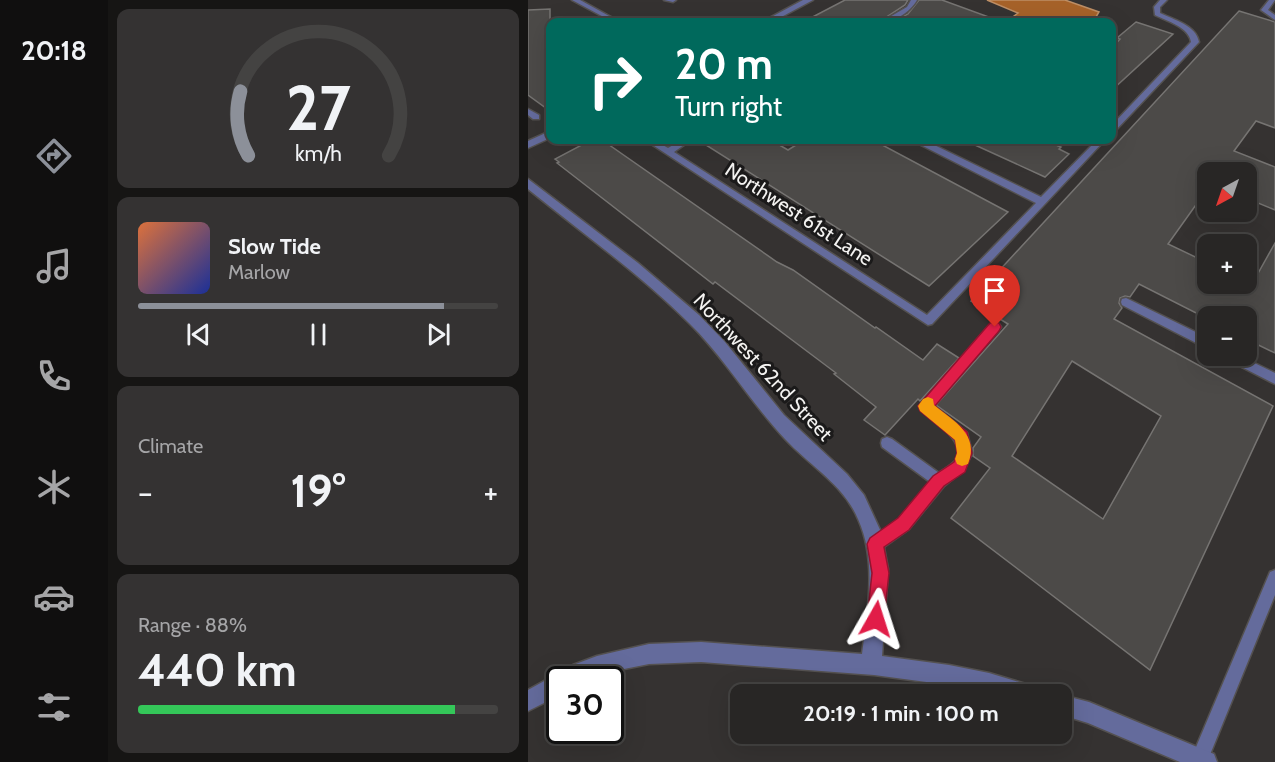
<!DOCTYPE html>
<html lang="en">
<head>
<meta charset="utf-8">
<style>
  :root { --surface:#282625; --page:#343232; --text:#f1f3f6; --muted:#a5a5a7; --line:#444342; --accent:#8c9099 }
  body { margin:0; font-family:Cabin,sans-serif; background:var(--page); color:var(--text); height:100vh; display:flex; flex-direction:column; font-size:22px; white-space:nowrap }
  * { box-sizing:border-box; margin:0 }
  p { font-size:20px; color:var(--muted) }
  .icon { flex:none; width:33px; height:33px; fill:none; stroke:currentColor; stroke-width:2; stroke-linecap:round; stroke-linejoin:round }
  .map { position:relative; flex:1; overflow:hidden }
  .sheet { display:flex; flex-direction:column; gap:9px; padding:9px; background:#161514; width:420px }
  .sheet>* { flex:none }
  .hud { position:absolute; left:18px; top:18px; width:570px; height:126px; border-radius:12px; box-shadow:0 6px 24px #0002,0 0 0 2px var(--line); background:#00695c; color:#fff; overflow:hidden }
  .needle { width:39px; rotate:220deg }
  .fabs { position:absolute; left:669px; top:162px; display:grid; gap:12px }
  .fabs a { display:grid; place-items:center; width:60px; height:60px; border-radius:12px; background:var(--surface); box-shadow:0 6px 24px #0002,0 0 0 2px var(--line); font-size:30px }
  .speed { position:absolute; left:18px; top:666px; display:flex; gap:12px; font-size:30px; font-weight:700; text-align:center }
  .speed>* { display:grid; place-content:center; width:78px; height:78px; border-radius:50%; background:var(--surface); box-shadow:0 6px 24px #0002,0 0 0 2px var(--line); line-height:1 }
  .speed .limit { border:3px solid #111; border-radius:9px; background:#fff; color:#111 }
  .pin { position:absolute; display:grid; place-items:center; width:51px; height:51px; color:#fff; margin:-62px -26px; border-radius:50% 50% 50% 0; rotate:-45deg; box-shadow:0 0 6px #0007 }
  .pin .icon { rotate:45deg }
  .me { position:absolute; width:66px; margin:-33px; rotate:6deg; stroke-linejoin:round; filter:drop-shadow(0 0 4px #0008) }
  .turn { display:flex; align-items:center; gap:21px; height:126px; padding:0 30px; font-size:27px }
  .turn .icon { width:78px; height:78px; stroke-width:2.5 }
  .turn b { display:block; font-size:42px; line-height:51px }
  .big { font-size:45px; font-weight:700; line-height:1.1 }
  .sheet .widget { flex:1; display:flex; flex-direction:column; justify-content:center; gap:9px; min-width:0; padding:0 21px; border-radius:12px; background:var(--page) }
  .sheet .dial { align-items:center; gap:0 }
  .dial svg { height:156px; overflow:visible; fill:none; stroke:var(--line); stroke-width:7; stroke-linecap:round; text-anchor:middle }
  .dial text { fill:var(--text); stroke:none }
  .song { display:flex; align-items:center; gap:18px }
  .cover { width:72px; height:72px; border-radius:9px; background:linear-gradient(135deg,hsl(20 70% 55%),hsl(230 70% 35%)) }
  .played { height:6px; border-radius:3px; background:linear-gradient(90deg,var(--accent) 85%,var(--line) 85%) }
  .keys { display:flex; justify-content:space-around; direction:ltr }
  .heat { display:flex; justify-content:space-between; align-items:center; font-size:33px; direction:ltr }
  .charge { height:9px; border-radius:4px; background:linear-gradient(90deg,#34c759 88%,var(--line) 0) }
  .trip { position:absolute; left:202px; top:684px; width:342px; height:60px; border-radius:12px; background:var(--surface); box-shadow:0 6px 24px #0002,0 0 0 2px var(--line); font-weight:700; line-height:60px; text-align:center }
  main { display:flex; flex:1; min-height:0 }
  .dock { display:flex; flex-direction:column; width:108px; justify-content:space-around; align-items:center; background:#100f0f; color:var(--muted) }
  .dock .icon { width:42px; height:42px }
  .dock .selected { color:var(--accent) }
  .dock b { font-size:27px; color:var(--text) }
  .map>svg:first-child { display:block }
  .water { fill:#a66229; stroke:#bd8e65; stroke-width:1.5 }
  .building { fill:#4c4a48; stroke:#767472; stroke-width:1.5; fill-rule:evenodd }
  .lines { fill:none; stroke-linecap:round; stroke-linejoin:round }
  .lane-casing { stroke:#545150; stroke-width:3 }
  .street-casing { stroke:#545150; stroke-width:3 }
  .lane { fill:#646b9c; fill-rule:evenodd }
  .street { fill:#646b9c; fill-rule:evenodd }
  .route { fill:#e11d48; stroke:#92132f; stroke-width:1.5 }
  .slow { fill:#f59e0b }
  .labels { text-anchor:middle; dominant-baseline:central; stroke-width:6; stroke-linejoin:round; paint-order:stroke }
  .street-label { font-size:20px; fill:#f4f3f1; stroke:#1b1a1a }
</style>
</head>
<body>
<main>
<nav class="dock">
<b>20:18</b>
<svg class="icon selected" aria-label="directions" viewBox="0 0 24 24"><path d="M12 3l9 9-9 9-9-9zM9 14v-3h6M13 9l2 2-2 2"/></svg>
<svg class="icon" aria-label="music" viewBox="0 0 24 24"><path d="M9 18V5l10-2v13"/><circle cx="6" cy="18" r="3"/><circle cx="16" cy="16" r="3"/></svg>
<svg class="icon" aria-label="phone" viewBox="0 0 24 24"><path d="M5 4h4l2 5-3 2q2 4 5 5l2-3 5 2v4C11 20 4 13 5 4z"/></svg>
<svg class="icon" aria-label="climate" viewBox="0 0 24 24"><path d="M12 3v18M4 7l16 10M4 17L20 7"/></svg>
<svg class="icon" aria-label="car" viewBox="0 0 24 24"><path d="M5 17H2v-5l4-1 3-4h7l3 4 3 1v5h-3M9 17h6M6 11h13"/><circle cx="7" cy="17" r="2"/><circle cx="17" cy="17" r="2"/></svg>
<svg class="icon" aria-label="filters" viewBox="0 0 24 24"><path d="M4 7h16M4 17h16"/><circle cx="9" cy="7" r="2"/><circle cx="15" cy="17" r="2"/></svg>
</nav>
<section class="sheet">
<div class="widget dial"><svg viewBox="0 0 100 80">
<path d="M14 69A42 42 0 1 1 86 69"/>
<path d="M14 69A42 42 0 0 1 10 36" stroke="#8c9099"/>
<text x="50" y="56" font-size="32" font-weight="700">27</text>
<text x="50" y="72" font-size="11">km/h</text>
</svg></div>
<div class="widget">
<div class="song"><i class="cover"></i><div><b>Slow Tide</b><p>Marlow</p></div></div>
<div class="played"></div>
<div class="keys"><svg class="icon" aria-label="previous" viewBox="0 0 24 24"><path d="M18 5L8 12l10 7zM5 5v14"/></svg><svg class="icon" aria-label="pause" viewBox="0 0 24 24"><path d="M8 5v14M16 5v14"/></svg><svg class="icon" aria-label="next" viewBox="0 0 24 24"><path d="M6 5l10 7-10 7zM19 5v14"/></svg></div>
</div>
<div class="widget"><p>Climate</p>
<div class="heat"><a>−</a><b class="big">19°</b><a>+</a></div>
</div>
<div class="widget"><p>Range · 88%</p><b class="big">440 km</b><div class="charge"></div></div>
</section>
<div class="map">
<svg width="747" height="762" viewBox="0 0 747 762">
  <rect width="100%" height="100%" fill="#353231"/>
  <!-- water -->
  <path class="water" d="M459 0H537L571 12 565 22H478L490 13Z"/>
  <!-- building -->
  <path class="building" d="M317 0H380L377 5 351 22H275Z
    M391 0H414L469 20V22H364L380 14Z
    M22 9V111L0 95V10Z
    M711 11 747 22V128L728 121 706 151 747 167V210L718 198V172H680V188L640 244 680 263V284H724L747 243V353L718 339V316H674L611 284 602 297 597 296 592 298 591 303 594 308 586 319 745 406 622 670 423 518 462 468 445 456V448L453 437 408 405 480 324 443 301ZM544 361 633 416 575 519 484 456Z
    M608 22 645 34 584 90V48L592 39 589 38Z
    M63 140H74L249 262 265 270 347 328 348 327 395 360 409 344 431 358 392 401 390 399 357 435 336 420 348 407 306 374 308 373 187 282 185 284 29 163 31 162 27 159Z
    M170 140H243L260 150 276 140H345L480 212 401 286Z
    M436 140H537L530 146 533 147 531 149 541 154 517 177Z"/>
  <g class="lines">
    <defs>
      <path id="lane" d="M44 0H52L92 22H85Z
        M136 0H148L145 2Z
        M383 0H389C382 12 367 22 353 22L379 7Z
        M632 0H639L632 7V13C646 20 668 25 671 42L587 131H584V125L663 42C661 27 639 21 627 15L626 7Z
        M741 0H747L740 10 747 15V20L733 10Z
        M0 109 11 115V119H5L0 115Z
        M117 140H126L140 148 154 140H163L146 152 399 315 508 203 387 142 386 140H396L513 197 569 140H577L404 324 400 325Z
        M598 298 680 338V349L594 305 593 302 594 299Z
        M467 322 471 324 473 327 471 330 405 405 439 433 444 453 436 470 416 486 381 529 353 549 348 551 343 549 341 544 343 539 371 519 402 482 354 447 353 443 354 439 359 437 364 439 411 473C416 469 423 466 427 461 441 442 405 421 393 410L391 406 463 324Z
        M696 356H712L747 373V384L698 359Z
        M747 570V595L679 762H665L663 759 742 572Z"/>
      <path id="street" d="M275 0H285L244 22H234Z
        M22 131V138L0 148V141Z
        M0 179 110 263 171 315 197 342 256 415 319 474 336 495 353 532 360 569 354 656 421 665 461 673 508 687 511 694H465L421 685 346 675 173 662 121 664 86 671 60 680H32V695L0 711V690L45 665 69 656 121 644 173 642 334 654C340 609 349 561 330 519 316 485 281 465 257 439 222 402 197 358 161 323 112 274 54 233 0 189Z
        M534 695 561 702 686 754 689 762H652L560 723 534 715Z"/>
    </defs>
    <!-- lane casing -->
    <use href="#lane" class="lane-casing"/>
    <!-- street casing -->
    <use href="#street" class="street-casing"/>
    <!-- lane -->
    <use href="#lane" class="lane"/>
    <!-- street -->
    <use href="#street" class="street"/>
  </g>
  <!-- route -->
  <path class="route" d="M467 322 471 323 473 327 471 331 407 406 439 432 444 453 437 472 416 486 381 530 356 547 361 573 356 619 354 626 348 628 341 626 339 619 344 573 339 544 342 538 370 518 405 476 426 462 429 453 427 440 392 411 390 406 462 323Z"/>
  <!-- slow -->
  <path class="slow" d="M400 397 405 399 406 405C426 421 452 435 440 464L434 466 429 464 427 459 429 453 427 440 392 411 390 406 395 399Z"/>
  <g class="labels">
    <!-- street labels -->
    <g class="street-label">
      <text transform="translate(271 214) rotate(33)">Northwest 61st Lane</text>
      <text transform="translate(235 367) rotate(47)">Northwest 62nd Street</text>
    </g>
  </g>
</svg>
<div class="fabs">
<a><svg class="needle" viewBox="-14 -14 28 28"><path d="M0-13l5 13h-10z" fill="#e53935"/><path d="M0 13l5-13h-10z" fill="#a5a5a7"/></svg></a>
<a>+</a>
<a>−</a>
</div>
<div class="speed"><div class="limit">30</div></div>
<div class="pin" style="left:467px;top:327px;background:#d93025"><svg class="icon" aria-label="arrive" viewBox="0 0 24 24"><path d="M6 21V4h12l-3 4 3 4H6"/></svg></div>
<svg class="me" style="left:348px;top:619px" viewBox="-20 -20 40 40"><path d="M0-17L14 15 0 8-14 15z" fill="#e11d48" stroke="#fff" stroke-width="4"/></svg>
<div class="trip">20:19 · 1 min · 100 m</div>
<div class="hud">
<div class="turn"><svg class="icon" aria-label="right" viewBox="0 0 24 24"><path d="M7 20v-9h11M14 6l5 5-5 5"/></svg><div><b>20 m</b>Turn right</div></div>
</div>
</div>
</main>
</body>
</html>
